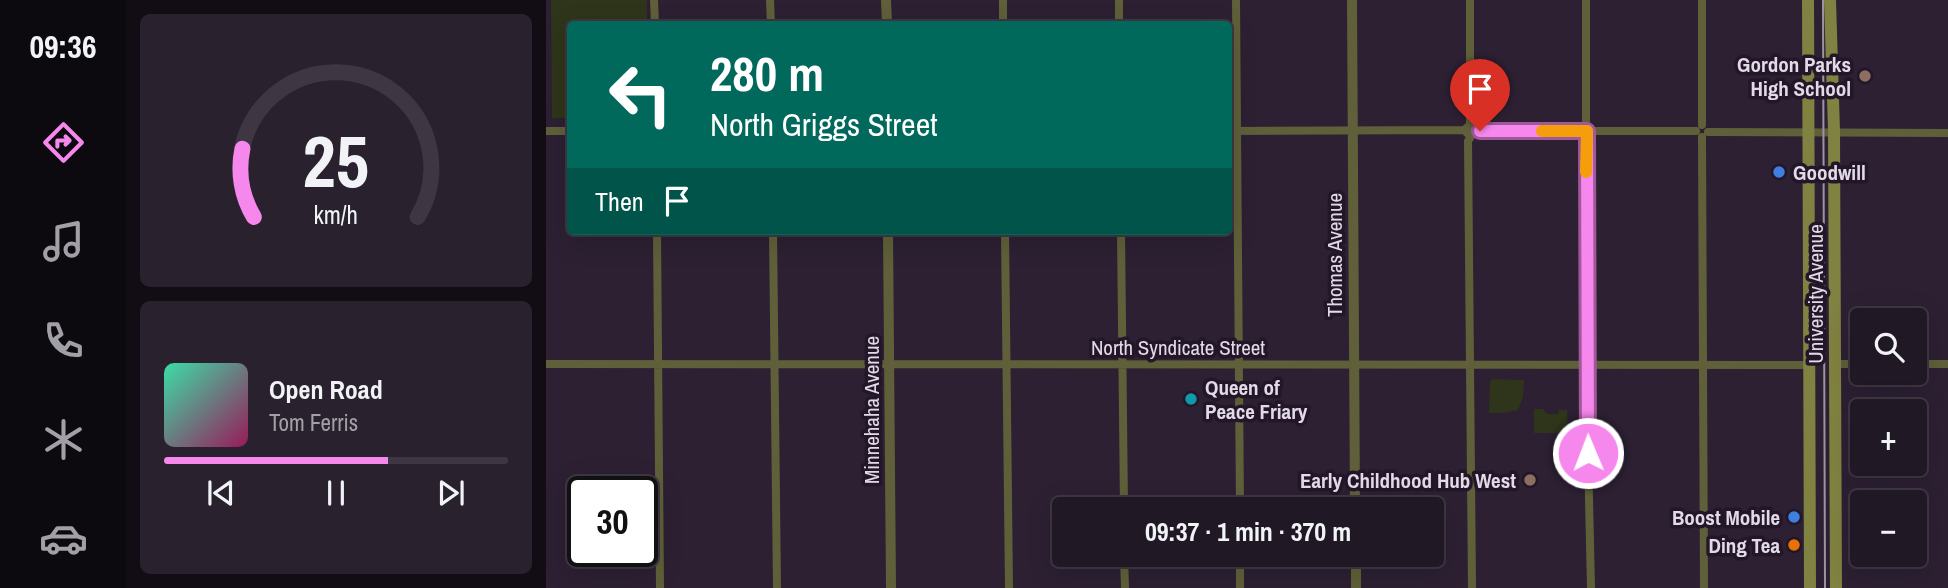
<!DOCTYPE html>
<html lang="en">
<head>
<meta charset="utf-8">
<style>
  :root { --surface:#211826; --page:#29212e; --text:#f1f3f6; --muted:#a2a0a7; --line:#3e3743; --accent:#f688ed }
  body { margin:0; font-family:"Archivo Narrow",sans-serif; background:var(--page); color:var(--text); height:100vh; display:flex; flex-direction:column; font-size:26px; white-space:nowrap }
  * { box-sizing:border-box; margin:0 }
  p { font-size:23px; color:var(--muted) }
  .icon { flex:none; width:38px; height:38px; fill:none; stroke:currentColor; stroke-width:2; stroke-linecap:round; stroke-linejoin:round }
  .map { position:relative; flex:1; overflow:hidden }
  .details { display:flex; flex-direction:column; gap:14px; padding:14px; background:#120d15; width:420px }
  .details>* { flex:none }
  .guide { position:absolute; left:21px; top:21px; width:665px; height:214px; border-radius:7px; box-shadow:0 7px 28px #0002,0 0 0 2px var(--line); background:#00695c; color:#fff; overflow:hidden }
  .controls { position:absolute; left:1304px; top:308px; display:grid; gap:14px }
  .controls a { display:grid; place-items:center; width:77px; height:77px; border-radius:7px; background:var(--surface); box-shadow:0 7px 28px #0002,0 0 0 2px var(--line); font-size:35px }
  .speed { position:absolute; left:21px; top:476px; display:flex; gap:14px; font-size:35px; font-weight:700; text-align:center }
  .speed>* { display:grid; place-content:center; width:91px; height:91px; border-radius:50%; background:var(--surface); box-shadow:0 7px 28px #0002,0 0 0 2px var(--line); line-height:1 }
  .speed .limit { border:4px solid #111; border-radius:10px; background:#fff; color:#111 }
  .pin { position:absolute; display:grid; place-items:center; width:60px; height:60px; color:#fff; margin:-72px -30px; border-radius:50% 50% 50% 0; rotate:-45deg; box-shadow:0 0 7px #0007 }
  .pin .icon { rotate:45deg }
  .me { position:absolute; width:77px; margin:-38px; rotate:359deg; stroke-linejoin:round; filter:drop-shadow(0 0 5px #0008) }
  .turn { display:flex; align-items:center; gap:24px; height:147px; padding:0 28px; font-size:32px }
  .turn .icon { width:91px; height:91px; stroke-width:2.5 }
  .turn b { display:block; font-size:49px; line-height:60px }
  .then { display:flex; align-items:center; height:66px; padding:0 28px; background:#0003; gap:14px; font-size:26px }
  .details .widget { flex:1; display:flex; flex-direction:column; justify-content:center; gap:10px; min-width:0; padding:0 24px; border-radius:10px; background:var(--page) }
  .details .dial { align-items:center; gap:0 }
  .dial svg { height:182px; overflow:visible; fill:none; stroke:var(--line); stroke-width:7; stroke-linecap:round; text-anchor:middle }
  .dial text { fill:var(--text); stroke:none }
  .song { display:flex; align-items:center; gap:21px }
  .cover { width:84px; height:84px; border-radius:10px; background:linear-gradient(135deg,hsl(160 70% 55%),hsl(330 70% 35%)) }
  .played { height:7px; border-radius:4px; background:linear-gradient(90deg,var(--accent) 65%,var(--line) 65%) }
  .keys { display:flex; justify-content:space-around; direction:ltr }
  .trip { position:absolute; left:506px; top:497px; width:392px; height:70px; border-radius:7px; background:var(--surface); box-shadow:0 7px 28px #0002,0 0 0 2px var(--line); font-weight:800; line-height:70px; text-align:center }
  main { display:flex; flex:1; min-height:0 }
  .tab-bar { display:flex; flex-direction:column; width:126px; justify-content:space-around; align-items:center; background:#0d0a0f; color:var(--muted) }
  .tab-bar .icon { width:49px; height:49px }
  .tab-bar .on { color:var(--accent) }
  .tab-bar b { font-size:32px; color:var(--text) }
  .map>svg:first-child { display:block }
  .green { fill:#2e351a }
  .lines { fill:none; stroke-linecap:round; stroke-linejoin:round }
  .minor { stroke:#5f6039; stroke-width:8 }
  .tertiary { stroke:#5f6039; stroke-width:10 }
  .secondary { stroke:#808241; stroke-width:12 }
  .tram { stroke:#9d94a3; stroke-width:2 }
  .route-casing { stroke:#a0589a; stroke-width:18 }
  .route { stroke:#f688ed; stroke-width:12 }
  .slow { stroke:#f59e0b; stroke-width:12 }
  .education-dot { fill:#8d6e63; stroke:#221628; stroke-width:2.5 }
  .shop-dot { fill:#3f7fe0; stroke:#221628; stroke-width:2.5 }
  .culture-dot { fill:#0f9aa8; stroke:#221628; stroke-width:2.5 }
  .food-dot { fill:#e8710a; stroke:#221628; stroke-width:2.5 }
  .labels { text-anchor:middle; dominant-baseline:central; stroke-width:7; stroke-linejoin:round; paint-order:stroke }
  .poi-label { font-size:21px; font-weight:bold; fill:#e2dae7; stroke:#221628; text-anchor:end }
  .street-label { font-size:21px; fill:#e2dae7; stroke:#221628 }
</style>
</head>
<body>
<main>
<nav class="tab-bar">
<b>09:36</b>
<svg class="icon on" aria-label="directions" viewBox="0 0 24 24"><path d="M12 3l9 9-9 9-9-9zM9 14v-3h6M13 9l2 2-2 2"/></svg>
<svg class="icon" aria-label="music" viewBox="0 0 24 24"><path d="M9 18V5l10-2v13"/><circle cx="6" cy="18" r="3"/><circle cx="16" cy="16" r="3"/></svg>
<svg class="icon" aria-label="phone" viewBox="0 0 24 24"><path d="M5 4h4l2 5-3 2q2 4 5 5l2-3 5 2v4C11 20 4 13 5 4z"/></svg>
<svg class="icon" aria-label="climate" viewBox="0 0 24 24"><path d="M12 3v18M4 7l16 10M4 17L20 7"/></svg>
<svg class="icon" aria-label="car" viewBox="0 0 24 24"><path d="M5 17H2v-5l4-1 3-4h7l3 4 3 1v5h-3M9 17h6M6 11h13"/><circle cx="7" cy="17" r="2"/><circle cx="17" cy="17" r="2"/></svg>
</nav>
<section class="details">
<div class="widget dial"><svg viewBox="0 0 100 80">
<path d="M14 69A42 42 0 1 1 86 69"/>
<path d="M14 69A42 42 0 0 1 9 39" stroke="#f688ed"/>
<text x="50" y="56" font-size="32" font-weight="700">25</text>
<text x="50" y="72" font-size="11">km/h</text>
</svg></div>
<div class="widget">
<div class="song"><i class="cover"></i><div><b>Open Road</b><p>Tom Ferris</p></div></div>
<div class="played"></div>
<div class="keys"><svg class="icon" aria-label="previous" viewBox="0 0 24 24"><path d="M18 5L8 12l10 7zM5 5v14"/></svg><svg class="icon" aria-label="pause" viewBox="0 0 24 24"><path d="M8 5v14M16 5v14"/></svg><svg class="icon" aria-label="next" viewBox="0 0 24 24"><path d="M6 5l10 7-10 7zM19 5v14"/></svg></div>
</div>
</section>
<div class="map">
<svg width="1402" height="588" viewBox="0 0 1402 588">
  <rect width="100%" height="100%" fill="#2c2032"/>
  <!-- green -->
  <path class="green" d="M5 0H101V24H24V118H6Z
    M946 379 978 380 977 397 972 410 956 413H943L944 383Z
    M988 409H997L1001 414H1012L1013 410H1021L1022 433H988Z"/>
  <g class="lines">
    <!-- minor -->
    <path class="minor" d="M108 0 109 24
      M224 0 225 24
      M457 0V24
      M573 0V24
      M690 0 694 509
      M924 0V125
      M1040 0V365L1045 588
      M1156 125V0
      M0 131H24
      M682 131 918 130
      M929 131H1150
      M1162 132 1402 133
      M924 136 918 130 924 125 929 131 922 141 926 588
      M1156 137 1158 588
      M111 231 114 588
      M227 231 231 588
      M459 231 463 588
      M575 231 578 509
      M0 364 1264 365
      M1289 364H1316
      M1368 364H1402
      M578 555 579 588
      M694 555V588"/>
    <!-- tertiary -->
    <path class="tertiary" d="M340 0 341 24
      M806 0 809 509
      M342 231 345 588
      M810 555V588"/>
    <!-- secondary -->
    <path class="secondary" d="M1262 0 1264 588
      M1284 0 1288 131 1290 588"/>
    <!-- tram -->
    <path class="tram" d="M1277 0 1279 588"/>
  </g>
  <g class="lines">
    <defs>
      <path id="route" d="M934 131H1041L1042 453"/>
    </defs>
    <!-- route casing -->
    <use href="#route" class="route-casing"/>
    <!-- route -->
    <use href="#route" class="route"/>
    <!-- slow -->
    <path class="slow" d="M996 131H1041L1040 172"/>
  </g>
  <!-- markers -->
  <g class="education-dot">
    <circle cx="1319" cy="76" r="7"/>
    <circle cx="984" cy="480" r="7"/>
  </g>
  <g class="shop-dot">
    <circle cx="1233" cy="172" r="7"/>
    <circle cx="1248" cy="517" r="7"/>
  </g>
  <circle class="culture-dot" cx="645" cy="399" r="7"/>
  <circle class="food-dot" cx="1248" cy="545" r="7"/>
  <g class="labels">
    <!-- poi labels -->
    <g class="poi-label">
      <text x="1305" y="64">Gordon Parks<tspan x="1305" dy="24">High School</tspan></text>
      <text x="1247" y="172" text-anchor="start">Goodwill</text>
      <text x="659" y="387" text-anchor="start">Queen of<tspan x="659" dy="24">Peace Friary</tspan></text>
      <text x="970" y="480">Early Childhood Hub West</text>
      <text x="1234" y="517">Boost Mobile</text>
      <text x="1234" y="545">Ding Tea</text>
    </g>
    <!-- street labels -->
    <g class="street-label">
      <text transform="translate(788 255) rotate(-90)">Thomas Avenue</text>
      <text transform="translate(1269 294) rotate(-90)">University Avenue</text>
      <text x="632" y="347">North Syndicate Street</text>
      <text transform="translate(325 410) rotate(-90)">Minnehaha Avenue</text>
    </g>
  </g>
</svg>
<div class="controls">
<a><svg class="icon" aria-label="search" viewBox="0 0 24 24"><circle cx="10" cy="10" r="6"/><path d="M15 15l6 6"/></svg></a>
<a>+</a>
<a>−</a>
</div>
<div class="speed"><div class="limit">30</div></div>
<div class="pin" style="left:934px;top:131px;background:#d93025"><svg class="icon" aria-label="arrive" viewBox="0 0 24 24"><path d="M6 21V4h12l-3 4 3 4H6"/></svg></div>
<svg class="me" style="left:1042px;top:453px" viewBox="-20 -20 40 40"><circle r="17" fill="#f688ed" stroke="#fff" stroke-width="3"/><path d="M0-11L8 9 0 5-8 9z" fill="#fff"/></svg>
<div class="trip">09:37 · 1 min · 370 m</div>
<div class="guide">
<div class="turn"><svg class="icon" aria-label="left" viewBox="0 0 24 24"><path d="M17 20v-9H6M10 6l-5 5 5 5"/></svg><div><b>280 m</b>North Griggs Street</div></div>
<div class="then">Then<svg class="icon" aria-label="arrive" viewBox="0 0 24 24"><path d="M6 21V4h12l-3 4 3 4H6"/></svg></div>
</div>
</div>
</main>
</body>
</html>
